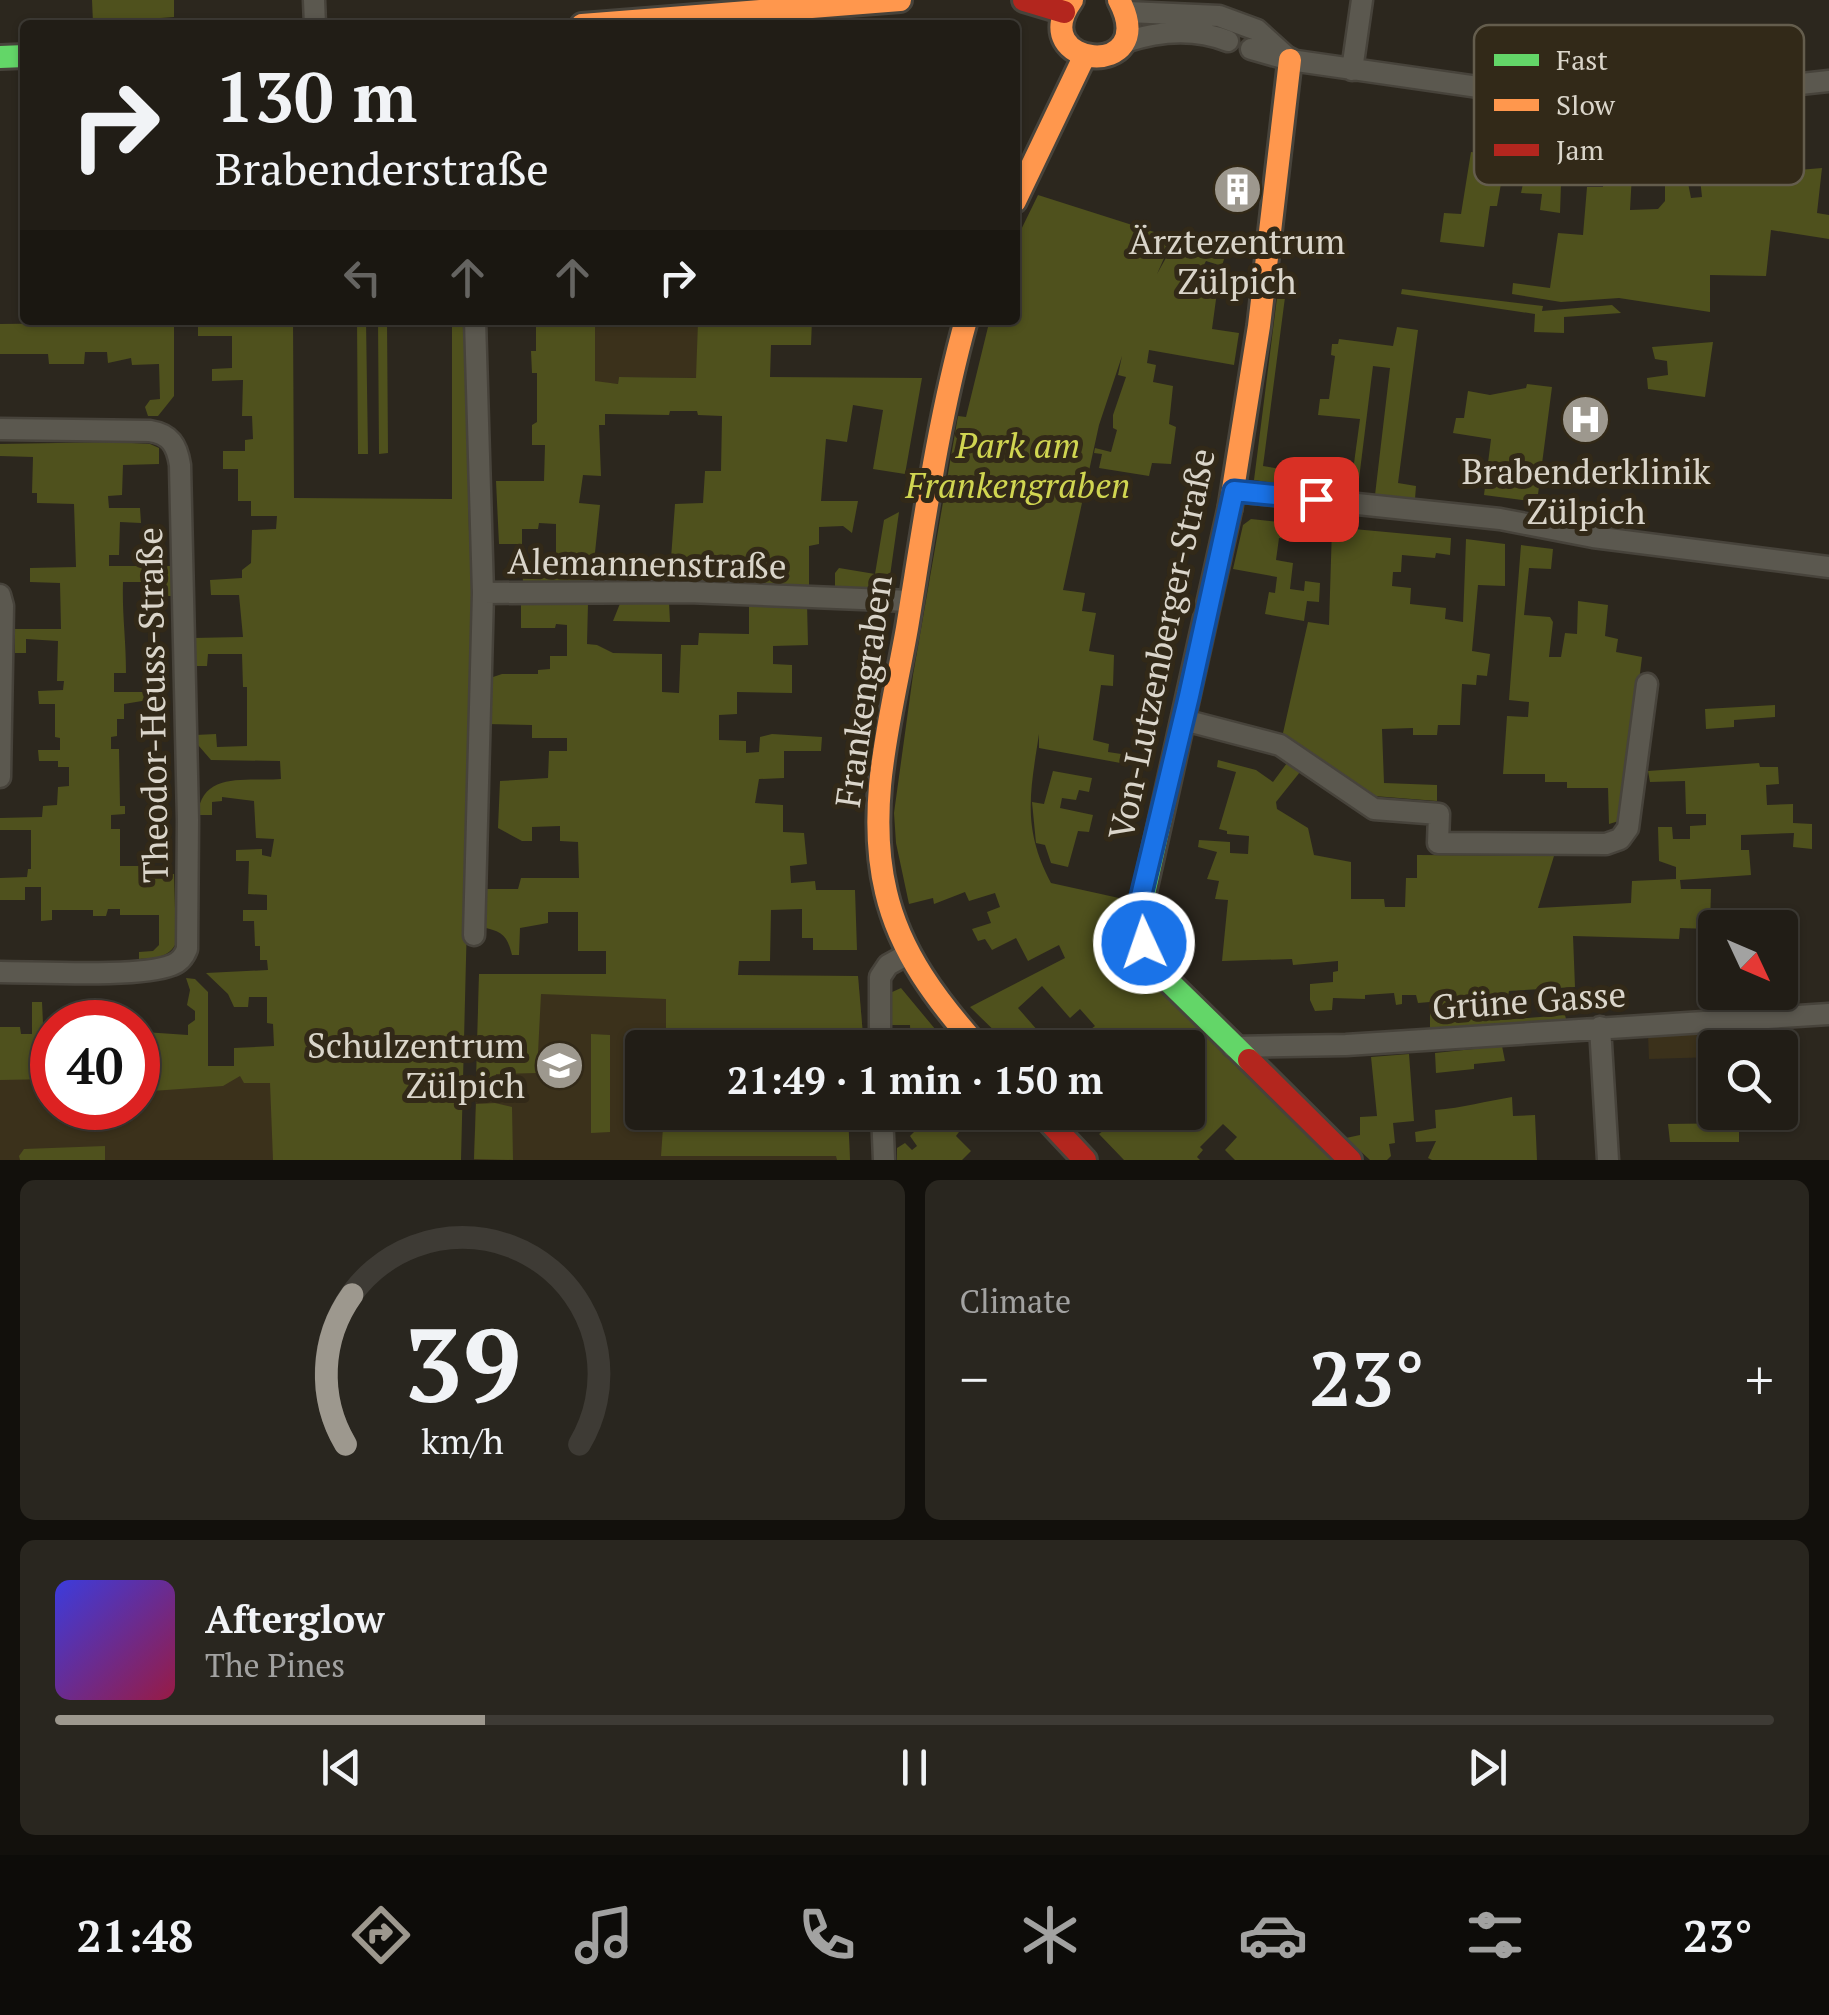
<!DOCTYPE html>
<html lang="en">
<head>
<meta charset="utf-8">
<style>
  :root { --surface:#211d16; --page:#29261f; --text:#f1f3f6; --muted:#a2a2a1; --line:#3e3b35; --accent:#9d988e }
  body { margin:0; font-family:"PT Serif",serif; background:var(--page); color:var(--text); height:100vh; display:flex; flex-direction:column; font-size:38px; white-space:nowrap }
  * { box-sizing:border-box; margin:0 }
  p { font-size:32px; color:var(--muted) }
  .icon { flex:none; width:55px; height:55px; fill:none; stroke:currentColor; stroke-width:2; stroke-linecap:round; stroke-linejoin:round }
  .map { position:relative; height:1160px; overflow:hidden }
  .drawer { display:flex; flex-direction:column; gap:20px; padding:20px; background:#12100c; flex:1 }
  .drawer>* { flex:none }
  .top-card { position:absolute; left:20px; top:20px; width:1000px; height:305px; border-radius:10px; box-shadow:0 2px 8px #0004,0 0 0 2px var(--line); background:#211d16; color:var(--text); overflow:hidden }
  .needle { width:65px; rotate:134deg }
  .fabs { position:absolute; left:1698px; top:910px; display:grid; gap:20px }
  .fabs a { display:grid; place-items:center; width:100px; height:100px; border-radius:10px; background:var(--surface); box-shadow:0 2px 8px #0004,0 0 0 2px var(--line); font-size:50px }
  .speed { position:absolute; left:30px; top:1000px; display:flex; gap:20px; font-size:50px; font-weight:700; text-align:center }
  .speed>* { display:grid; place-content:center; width:130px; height:130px; border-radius:50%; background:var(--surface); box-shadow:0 2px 8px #0004,0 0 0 2px var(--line); line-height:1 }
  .speed .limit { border:15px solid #d22; background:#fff; color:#111 }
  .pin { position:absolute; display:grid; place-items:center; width:85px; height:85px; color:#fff; margin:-42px; border-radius:20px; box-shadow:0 5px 15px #0006 }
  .me { position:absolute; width:110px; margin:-55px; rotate:357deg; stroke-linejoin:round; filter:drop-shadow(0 0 8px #0008) }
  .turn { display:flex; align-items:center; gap:35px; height:210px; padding:0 30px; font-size:45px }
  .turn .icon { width:130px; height:130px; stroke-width:2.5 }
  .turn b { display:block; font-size:70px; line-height:85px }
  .lanes { display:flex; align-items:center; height:95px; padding:0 30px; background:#0003; justify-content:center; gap:50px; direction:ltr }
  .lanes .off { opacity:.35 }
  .big { font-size:75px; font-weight:700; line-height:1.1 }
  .drawer .card { flex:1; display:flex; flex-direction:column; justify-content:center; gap:15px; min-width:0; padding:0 35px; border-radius:15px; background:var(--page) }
  .drawer .dial { align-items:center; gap:0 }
  .dial svg { height:260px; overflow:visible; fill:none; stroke:var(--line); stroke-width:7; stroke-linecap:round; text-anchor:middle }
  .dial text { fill:var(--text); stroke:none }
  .song { display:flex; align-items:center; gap:30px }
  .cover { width:120px; height:120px; border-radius:15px; background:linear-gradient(135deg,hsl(240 70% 55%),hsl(340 70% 35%)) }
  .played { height:10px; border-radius:5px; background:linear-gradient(90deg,var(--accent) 25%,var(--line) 25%) }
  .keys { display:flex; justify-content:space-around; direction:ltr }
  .heat { display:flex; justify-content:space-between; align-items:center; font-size:55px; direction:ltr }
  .drawer .tiles { flex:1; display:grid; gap:20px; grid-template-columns:1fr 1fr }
  .card:last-child { grid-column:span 2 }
  .trip { position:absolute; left:625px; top:1030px; width:580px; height:100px; border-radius:10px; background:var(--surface); box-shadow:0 2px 8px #0004,0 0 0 2px var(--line); font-weight:700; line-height:100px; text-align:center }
  .tab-bar { display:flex; height:160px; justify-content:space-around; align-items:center; background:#0d0c09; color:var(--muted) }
  .tab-bar .icon { width:70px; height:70px }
  .tab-bar .active { color:var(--accent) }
  .tab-bar b { font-size:45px; color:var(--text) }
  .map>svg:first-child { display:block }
  .built { fill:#3b311b }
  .green { fill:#4f511d }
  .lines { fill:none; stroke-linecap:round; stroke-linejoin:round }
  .street-casing { stroke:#47433b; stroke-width:25 }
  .fast-casing { stroke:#47433b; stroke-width:28 }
  .slow-casing { stroke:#47433b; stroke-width:28 }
  .jam-casing { stroke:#47433b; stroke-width:28 }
  .street { stroke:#5b584f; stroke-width:20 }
  .fast { stroke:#63d668; stroke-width:22 }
  .slow { stroke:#ff974d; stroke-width:22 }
  .jam { stroke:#b3261e; stroke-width:22 }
  .route-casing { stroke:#114b97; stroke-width:25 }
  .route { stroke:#1a73e8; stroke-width:18 }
  .labels { text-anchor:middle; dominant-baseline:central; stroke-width:10; stroke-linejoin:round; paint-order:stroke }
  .poi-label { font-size:35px; fill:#dad5ca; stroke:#322918 }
  .park-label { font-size:35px; font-style:italic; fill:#d0d551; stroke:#322918 }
  .street-label { font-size:35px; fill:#dad5ca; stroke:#322918 }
  .key { fill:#322918; stroke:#645d4d; stroke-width:2.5 }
  .key-label { font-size:28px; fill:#dad5ca }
</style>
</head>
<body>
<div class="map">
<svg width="1829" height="1160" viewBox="0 0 1829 1160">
  <rect width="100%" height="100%" fill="#2c271e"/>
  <!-- built -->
  <path class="built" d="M595 320H698L697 378 619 377 618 384 595 382Z
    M479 974 858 976 864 1047 642 1048V1112L848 1113 850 1160H474Z
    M1737 1029 1738 1047 1715 1048V1057L1649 1059 1648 1035Z
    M289 1065 291 1160H0V1071L52 1070V1108H138V1068Z"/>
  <!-- green -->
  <path class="green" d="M92 0H174V17L93 23Z
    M1530 151 1562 155 1560 213 1540 210 1542 194 1521 193Z
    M1471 152 1506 156 1497 206H1490L1484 247 1440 242 1444 213 1461 214Z
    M1603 152H1622L1623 173 1632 174 1630 210 1658 209 1665 201V175L1686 173 1691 198 1702 197 1698 160 1736 156 1739 175 1822 168 1817 213 1829 215V239L1771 230 1766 276 1710 275V312L1619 298 1561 302 1512 294 1513 283 1550 288 1558 233 1583 235 1587 187H1603Z
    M1038 195 1173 238 1157 274 1167 256 1179 259 1187 237 1227 249 1222 266 1206 261 1198 276 1197 289 1217 292 1212 329 1239 333 1234 365 1149 350 1147 363 1156 365 1153 382 1173 386 1169 424 1176 427 1171 464 1152 463 1149 476 1099 468 1102 454 1094 453 1095 448 1111 452 1117 430 1113 428V415L1126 377 1118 375 1122 356 1099 425 1063 590 1085 593 1082 611 1096 613 1089 651 1114 655 1113 686 1101 685 1093 740 1109 744 1108 752 1128 755 1126 764 1039 748V734C1030 793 1022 828 1051 883L1119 898 1114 904 1117 914 1104 919 1110 938 1102 948 1137 981 1131 972 1146 964 1336 1160H1235L1225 1150 1237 1137 1223 1124 1200 1147 1203 1150 1197 1157 1200 1160H1124L1099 1134 1125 1113 1188 1112V1048L1067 1047 1095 1026 1080 1009 1070 1018 1042 986 1018 1008 1045 1039 1038 1047H1011L970 1007 1065 958 1059 945 1028 961 1016 938 992 950 985 939 978 941 972 929 991 923 987 912 1000 907 995 893 969 901 965 892 934 904 933 898 909 904 896 843 894 813 913 675 958 416 966 417 988 327 982 325 984 320H1015V242Z
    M1280 274 1287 275V282L1263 466 1281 469 1280 478 1274 483 1254 480Z
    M1402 289 1543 306 1542 311 1612 305 1621 313 1564 317V333L1534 332 1535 314 1401 294Z
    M204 320H293L294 498 452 499V320H466L469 531 475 599 461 1160H273L270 1083H244L240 1076 223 1086 138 1092V1029L143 1028 144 1032 188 1035V1025L195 1020V1011L187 1005 190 990 186 978 195 979 208 992V1066H234V1048L274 1046 273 1024 267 1023V997H249L248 1007H234L228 994 206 973 268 970 267 960H260V946H255L254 921H243V910H267V895L248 894 249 861H236V850L262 849V855L271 857 274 839 256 838 254 801 222 797V801L212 802V815H198C201 770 250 782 281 779L280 761 211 760 198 745 195 735 216 734 217 747 247 746V687H243L242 654H208L207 666H194L193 638 243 637 239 595H211L210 580 242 578V570L251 563 252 530 276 529 277 516H251V501H238V469H223V451H245V440L253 439 252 416H242L243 380 212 381V369L232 368V336H198V322Z
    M357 320H366L368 454H358Z
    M378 320H387L388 453 379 454Z
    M536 320H595V381L618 384 619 377 696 378 698 320H812L811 345H771L770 377 922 378 905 474 873 469 883 410 853 405 847 442 826 439 821 501H858L852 533 843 526 819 527V544L809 546V591L669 586 675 504 703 503 705 471H721L722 416 698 415 697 411H670L669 415 605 414V425H599L601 476 583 475 579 503 600 505 594 562 586 586 523 583 522 561 556 560V524L539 523 538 529H522V544H499L496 481H544L545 445H532V425L537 422V373H532L531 351H536Z
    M174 322V396L158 416H148L145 407 150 400 160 399 159 364 132 365 131 358 108 363 107 352H85L84 364H49L48 354H0V324Z
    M1397 327 1418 330 1398 483 1416 486 1415 499 1375 495 1390 368 1373 366 1358 487 1353 492 1344 491 1345 482 1352 478 1360 419 1318 415 1320 399H1329L1335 356 1331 355 1332 344H1338L1339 339 1393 346Z
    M1713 342 1705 397 1648 389 1647 378 1668 375 1667 361 1655 359 1652 347Z
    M1527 384 1552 387 1537 502 1484 495 1491 439 1453 433 1456 418H1464L1468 391 1490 395 1526 388Z
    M114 442 150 444 159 448V464L123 465 122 495 108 496 109 508H140L141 523 120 522 119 555H109V566H172L173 596H159V582H123C122 615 126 638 126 673H114V692H147L148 700 124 704V719H117V736L111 737V749H119L120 806H125V814L111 815V829H120V866H140L141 875 174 874 176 943C169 958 154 958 139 959V952L153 951 159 945V915H120V909H108L106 916H93V910H52V920L41 921V887H25V900H0V878L27 877 28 869H31V830H0V818L42 817 43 806 57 805 58 787 69 786V767H58V761H39L38 750H60V738L55 737V704H39L38 691 63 690 64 681H57L58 641 26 639V653H15V629H61L60 583 30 582V568L76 567 74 504 37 503V493H32L33 457 0 456V444Z
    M899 512 888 590 879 594 839 592 835 587V573L839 568 875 574 884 520Z
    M1251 519 1287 523 1285 539 1279 538 1276 560 1293 563 1290 589 1304 591 1305 581 1320 583 1319 602 1307 601 1304 621 1265 614 1269 592 1275 593 1277 577 1233 569 1243 525Z
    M1332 527 1451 538 1450 555 1436 553 1435 558 1402 555 1401 572H1393L1392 586 1411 588 1410 604 1446 608 1445 619 1463 622 1466 539 1505 544V586L1478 585 1472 651 1490 654 1487 676 1477 675 1476 685 1462 684 1460 725H1438L1437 735H1413V728L1382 729 1384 783 1437 785V801L1374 796 1283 733 1308 622 1329 625Z
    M1521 545 1553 549 1551 569 1529 568 1524 615 1550 617 1553 622 1549 657H1561L1565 633 1577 634 1578 601 1608 605 1605 636 1618 639 1616 652 1642 657 1622 820 1609 824 1608 788H1567V782H1545V774H1503L1507 716 1528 717 1529 702 1509 700Z
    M621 601 669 602 670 622 613 621Z
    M749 602 807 603 808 645 773 646V664L792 665V693L737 692V714L719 715V740L746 741V753L759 752 760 737 772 734 822 737 821 751H784V778L759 779 755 803 783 805V832L804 833 807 864 790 866 791 883 815 881 816 890H855L857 950H813V938H802V909L771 910 770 961H739L738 975 858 976 864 1047H666V999L541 994 537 1073 496 1074 495 1081 476 1082 479 974H606V951H578V912H548V923L520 928 519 955H512C507 934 501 931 481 927L482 889H518L521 878H579L578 842 560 841V826L532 827V841H522L498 828 500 781 548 778 549 751H567V738H532V725L486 724 487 679 502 674H538V670L550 669V656H567V625L556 624 555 628H521V604L588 603 587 644 597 645 613 653 662 654V692L679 693 681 645H698L699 633 749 634Z
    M1775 705V717L1734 720V727L1706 729 1705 709Z
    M1218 760 1256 770 1273 782 1287 763 1300 772 1276 802 1277 809 1308 828 1314 855 1351 862V899H1384L1385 907H1405L1406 878H1417V855L1554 856 1538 908 1631 903 1632 881 1676 879V867L1659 861 1658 827H1672L1673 839H1690V826L1706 825V814H1686L1685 781 1650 782 1648 771 1759 763 1760 767H1778L1779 784 1766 785 1767 805 1793 804V823L1812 824V849L1793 847 1794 833 1741 835V850H1749L1751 875 1680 880 1681 889H1711L1710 929 1680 928 1679 939 1573 936 1575 987 1509 991 1508 996 1496 999 1498 1017 1502 1020 1565 1015 1567 1023 1430 1032V1002L1418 1003 1416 995H1402V1004L1396 1005 1394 993 1365 995V999L1333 998 1332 1010 1315 1011 1310 1000V984L1333 982V972L1338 971V961L1293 965 1292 959 1222 961 1228 900 1215 899 1219 881 1207 879 1217 852 1198 847 1199 840 1230 842V853L1248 854 1249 836 1227 834V831L1219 829 1236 772 1217 767Z
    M1053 771 1092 778 1089 792 1079 790 1076 800 1062 798 1060 808 1093 815 1089 832 1078 831 1068 867 1051 863 1045 845 1036 843 1032 802 1044 804Z
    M901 988 950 1047H911L910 1025H892L890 993Z
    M32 1002H42L43 1023H52V1079L0 1080V1027H20L21 1034H32Z
    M591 1034 610 1035V1132L591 1133Z
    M1502 1046 1505 1061 1474 1064V1069L1436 1073 1435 1053Z
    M1409 1054 1414 1121 1393 1123 1395 1143 1389 1144 1391 1156 1387 1160H1370L1346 1138 1360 1135V1117L1377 1116 1371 1057Z
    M1512 1097 1513 1116 1535 1115 1537 1160H1432L1428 1158 1436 1141 1416 1142 1415 1132 1436 1128 1435 1110C1463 1108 1486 1101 1512 1097Z
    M495 1103 512 1107 513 1160 474 1159 476 1104Z
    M947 1112 962 1128 956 1136 971 1151 962 1160H897V1148L905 1143 912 1150 917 1146 910 1136 928 1118 923 1113Z
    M664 1113H848L850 1160H837L836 1156H661Z
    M1739 1123V1142H1670L1668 1124Z
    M105 1146V1160H20L19 1156 24 1149Z"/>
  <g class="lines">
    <defs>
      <path id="street" d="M314 0 315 25
        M1127 12 1219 16 1257 30 1289 59
        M1125 42C1158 31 1195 28 1228 41
        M1251 49 1290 60 1582 102 1661 99 1829 81
        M1352 70 1362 0
        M475 320 483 593
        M0 429 150 431C170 434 177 445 180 465L188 820 187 949C184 957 180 962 172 965 140 978 39 972 0 972
        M1234 491 1500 519 1593 537 1829 567
        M0 595 3 606 0 777
        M1184 720 1280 745 1374 809 1439 814 1438 843 1606 844 1620 839 1628 828 1647 684
        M474 935 483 593 688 592 911 601
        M1600 1027 1608 1160
        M1233 1047 1346 1045 1829 1014
        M880 1048V977L888 965 908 954
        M882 1112 884 1160"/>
      <path id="fast" d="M0 57 25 56
        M1230 508 1139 916 1146 952 1157 970 1249 1060"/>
      <path id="slow" d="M1072 0C1023 68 1162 82 1119 0
        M582 25 900 0
        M1015 201 1084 57
        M966 320C938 421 924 524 907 628 892 714 865 804 886 892 900 953 938 1002 979 1048
        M1230 508 1259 326 1290 60"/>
      <path id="jam" d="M1024 0 1064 12
        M1249 1060 1350 1160
        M1040 1112 1085 1160"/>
    </defs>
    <!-- street casing -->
    <use href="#street" class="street-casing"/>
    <!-- fast casing -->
    <use href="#fast" class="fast-casing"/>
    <!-- slow casing -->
    <use href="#slow" class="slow-casing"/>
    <!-- jam casing -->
    <use href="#jam" class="jam-casing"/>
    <!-- street -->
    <use href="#street" class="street"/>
    <!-- fast -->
    <use href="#fast" class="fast"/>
    <!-- slow -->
    <use href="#slow" class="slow"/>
    <!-- jam -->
    <use href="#jam" class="jam"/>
  </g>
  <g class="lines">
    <defs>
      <path id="route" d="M1144 943 1138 916 1141 896 1189 696 1234 491 1316 499"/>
    </defs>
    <!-- route casing -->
    <use href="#route" class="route-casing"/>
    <!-- route -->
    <use href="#route" class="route"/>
  </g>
  <!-- icons -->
  <defs>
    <symbol id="building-disc" viewBox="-11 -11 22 22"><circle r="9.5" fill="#9d988e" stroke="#322918"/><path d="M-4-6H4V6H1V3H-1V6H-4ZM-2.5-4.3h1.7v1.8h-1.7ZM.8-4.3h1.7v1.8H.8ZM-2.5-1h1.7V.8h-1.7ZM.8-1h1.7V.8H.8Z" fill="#fff"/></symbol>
    <symbol id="hospital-disc" viewBox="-11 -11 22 22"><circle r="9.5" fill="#9d988e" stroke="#322918"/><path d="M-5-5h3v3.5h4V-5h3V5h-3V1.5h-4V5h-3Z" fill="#fff"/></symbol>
    <symbol id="school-disc" viewBox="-11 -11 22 22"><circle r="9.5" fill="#9d988e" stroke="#322918"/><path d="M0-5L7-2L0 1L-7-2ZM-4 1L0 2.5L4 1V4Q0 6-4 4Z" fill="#fff"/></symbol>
  </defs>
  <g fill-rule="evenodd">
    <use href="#building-disc" x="1210" y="162" width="55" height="55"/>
    <use href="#hospital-disc" x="1558" y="392" width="55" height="55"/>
    <use href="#school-disc" x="532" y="1038" width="55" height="55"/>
  </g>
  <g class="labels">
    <!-- poi labels -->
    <g class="poi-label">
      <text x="1237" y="241">Ärztezentrum<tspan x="1237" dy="40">Zülpich</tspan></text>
      <text x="1586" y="471">Brabenderklinik<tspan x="1586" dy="40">Zülpich</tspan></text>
      <text x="525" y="1045" text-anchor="end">Schulzentrum<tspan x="525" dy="40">Zülpich</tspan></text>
    </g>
    <!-- park labels -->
    <g class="park-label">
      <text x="1018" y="445">Park am<tspan x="1018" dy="40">Frankengraben</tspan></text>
    </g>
    <!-- street labels -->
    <g class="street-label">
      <text transform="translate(647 563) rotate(1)">Alemannenstraße</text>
      <text transform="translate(1161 644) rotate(-78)">Von-Lutzenberger-Straße</text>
      <text transform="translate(863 691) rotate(-82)">Frankengraben</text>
      <text transform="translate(152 705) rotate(-91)">Theodor-Heuss-Straße</text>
      <text transform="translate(1529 1000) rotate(-4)">Grüne Gasse</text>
    </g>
  </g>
  <!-- legend -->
  <rect x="1474" y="25" width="330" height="160" rx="15" class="key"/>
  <rect x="1494" y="54" width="45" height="12" fill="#63d668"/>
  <rect x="1494" y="99" width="45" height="12" fill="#ff974d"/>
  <rect x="1494" y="144" width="45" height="12" fill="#b3261e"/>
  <g class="key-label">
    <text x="1556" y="70">Fast</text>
    <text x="1556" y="115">Slow</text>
    <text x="1556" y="160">Jam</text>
  </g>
</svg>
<div class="fabs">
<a><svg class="needle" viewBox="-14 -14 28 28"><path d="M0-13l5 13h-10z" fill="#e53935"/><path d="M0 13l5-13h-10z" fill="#a2a2a1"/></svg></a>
<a><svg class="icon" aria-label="search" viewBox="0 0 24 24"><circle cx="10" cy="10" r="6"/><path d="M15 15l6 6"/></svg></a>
</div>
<div class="speed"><div class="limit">40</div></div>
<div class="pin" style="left:1316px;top:499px;background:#d93025"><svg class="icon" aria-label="arrive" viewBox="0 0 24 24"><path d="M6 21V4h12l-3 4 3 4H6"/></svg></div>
<svg class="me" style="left:1144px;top:943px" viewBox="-20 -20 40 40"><circle r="17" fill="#1a73e8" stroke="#fff" stroke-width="3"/><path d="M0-11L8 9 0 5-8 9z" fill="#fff"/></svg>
<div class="trip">21:49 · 1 min · 150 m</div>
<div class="top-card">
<div class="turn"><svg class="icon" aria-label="right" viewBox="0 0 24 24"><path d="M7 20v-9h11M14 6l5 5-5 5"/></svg><div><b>130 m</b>Brabenderstraße</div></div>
<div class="lanes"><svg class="icon off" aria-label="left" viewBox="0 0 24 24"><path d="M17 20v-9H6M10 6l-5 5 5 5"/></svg><svg class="icon off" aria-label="ahead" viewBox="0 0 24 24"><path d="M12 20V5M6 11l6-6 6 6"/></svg><svg class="icon off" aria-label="ahead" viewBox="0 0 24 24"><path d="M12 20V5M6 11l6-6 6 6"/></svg><svg class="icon" aria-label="right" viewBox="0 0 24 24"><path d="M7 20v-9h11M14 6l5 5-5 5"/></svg></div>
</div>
</div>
<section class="drawer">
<div class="tiles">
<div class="card dial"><svg viewBox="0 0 100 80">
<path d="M14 69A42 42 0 1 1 86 69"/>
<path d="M14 69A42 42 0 0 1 16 23" stroke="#9d988e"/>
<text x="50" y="56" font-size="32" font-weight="700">39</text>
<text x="50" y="72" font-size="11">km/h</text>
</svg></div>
<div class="card"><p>Climate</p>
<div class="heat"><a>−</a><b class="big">23°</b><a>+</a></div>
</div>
<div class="card">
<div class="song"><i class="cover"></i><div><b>Afterglow</b><p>The Pines</p></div></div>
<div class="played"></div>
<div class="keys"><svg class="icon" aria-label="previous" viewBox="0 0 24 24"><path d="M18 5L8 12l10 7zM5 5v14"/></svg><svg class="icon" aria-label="pause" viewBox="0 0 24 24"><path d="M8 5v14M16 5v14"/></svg><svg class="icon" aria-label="next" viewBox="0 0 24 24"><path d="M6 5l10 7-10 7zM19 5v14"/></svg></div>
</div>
</div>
</section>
<nav class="tab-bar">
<b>21:48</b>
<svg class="icon active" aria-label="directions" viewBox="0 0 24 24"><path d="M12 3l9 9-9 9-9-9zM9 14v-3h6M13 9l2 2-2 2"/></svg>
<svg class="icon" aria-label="music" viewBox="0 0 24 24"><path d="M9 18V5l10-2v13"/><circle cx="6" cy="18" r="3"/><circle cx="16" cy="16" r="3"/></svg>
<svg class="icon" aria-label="phone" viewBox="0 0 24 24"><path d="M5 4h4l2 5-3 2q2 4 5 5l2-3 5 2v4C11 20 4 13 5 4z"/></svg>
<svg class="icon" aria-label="climate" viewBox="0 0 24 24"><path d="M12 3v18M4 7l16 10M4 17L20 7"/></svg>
<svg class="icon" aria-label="car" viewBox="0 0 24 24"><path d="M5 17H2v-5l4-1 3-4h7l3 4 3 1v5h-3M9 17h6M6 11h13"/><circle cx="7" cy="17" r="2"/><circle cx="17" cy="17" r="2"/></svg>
<svg class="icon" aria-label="filters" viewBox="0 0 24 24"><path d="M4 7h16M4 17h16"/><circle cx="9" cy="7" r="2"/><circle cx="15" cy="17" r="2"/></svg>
<b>23°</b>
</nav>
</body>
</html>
